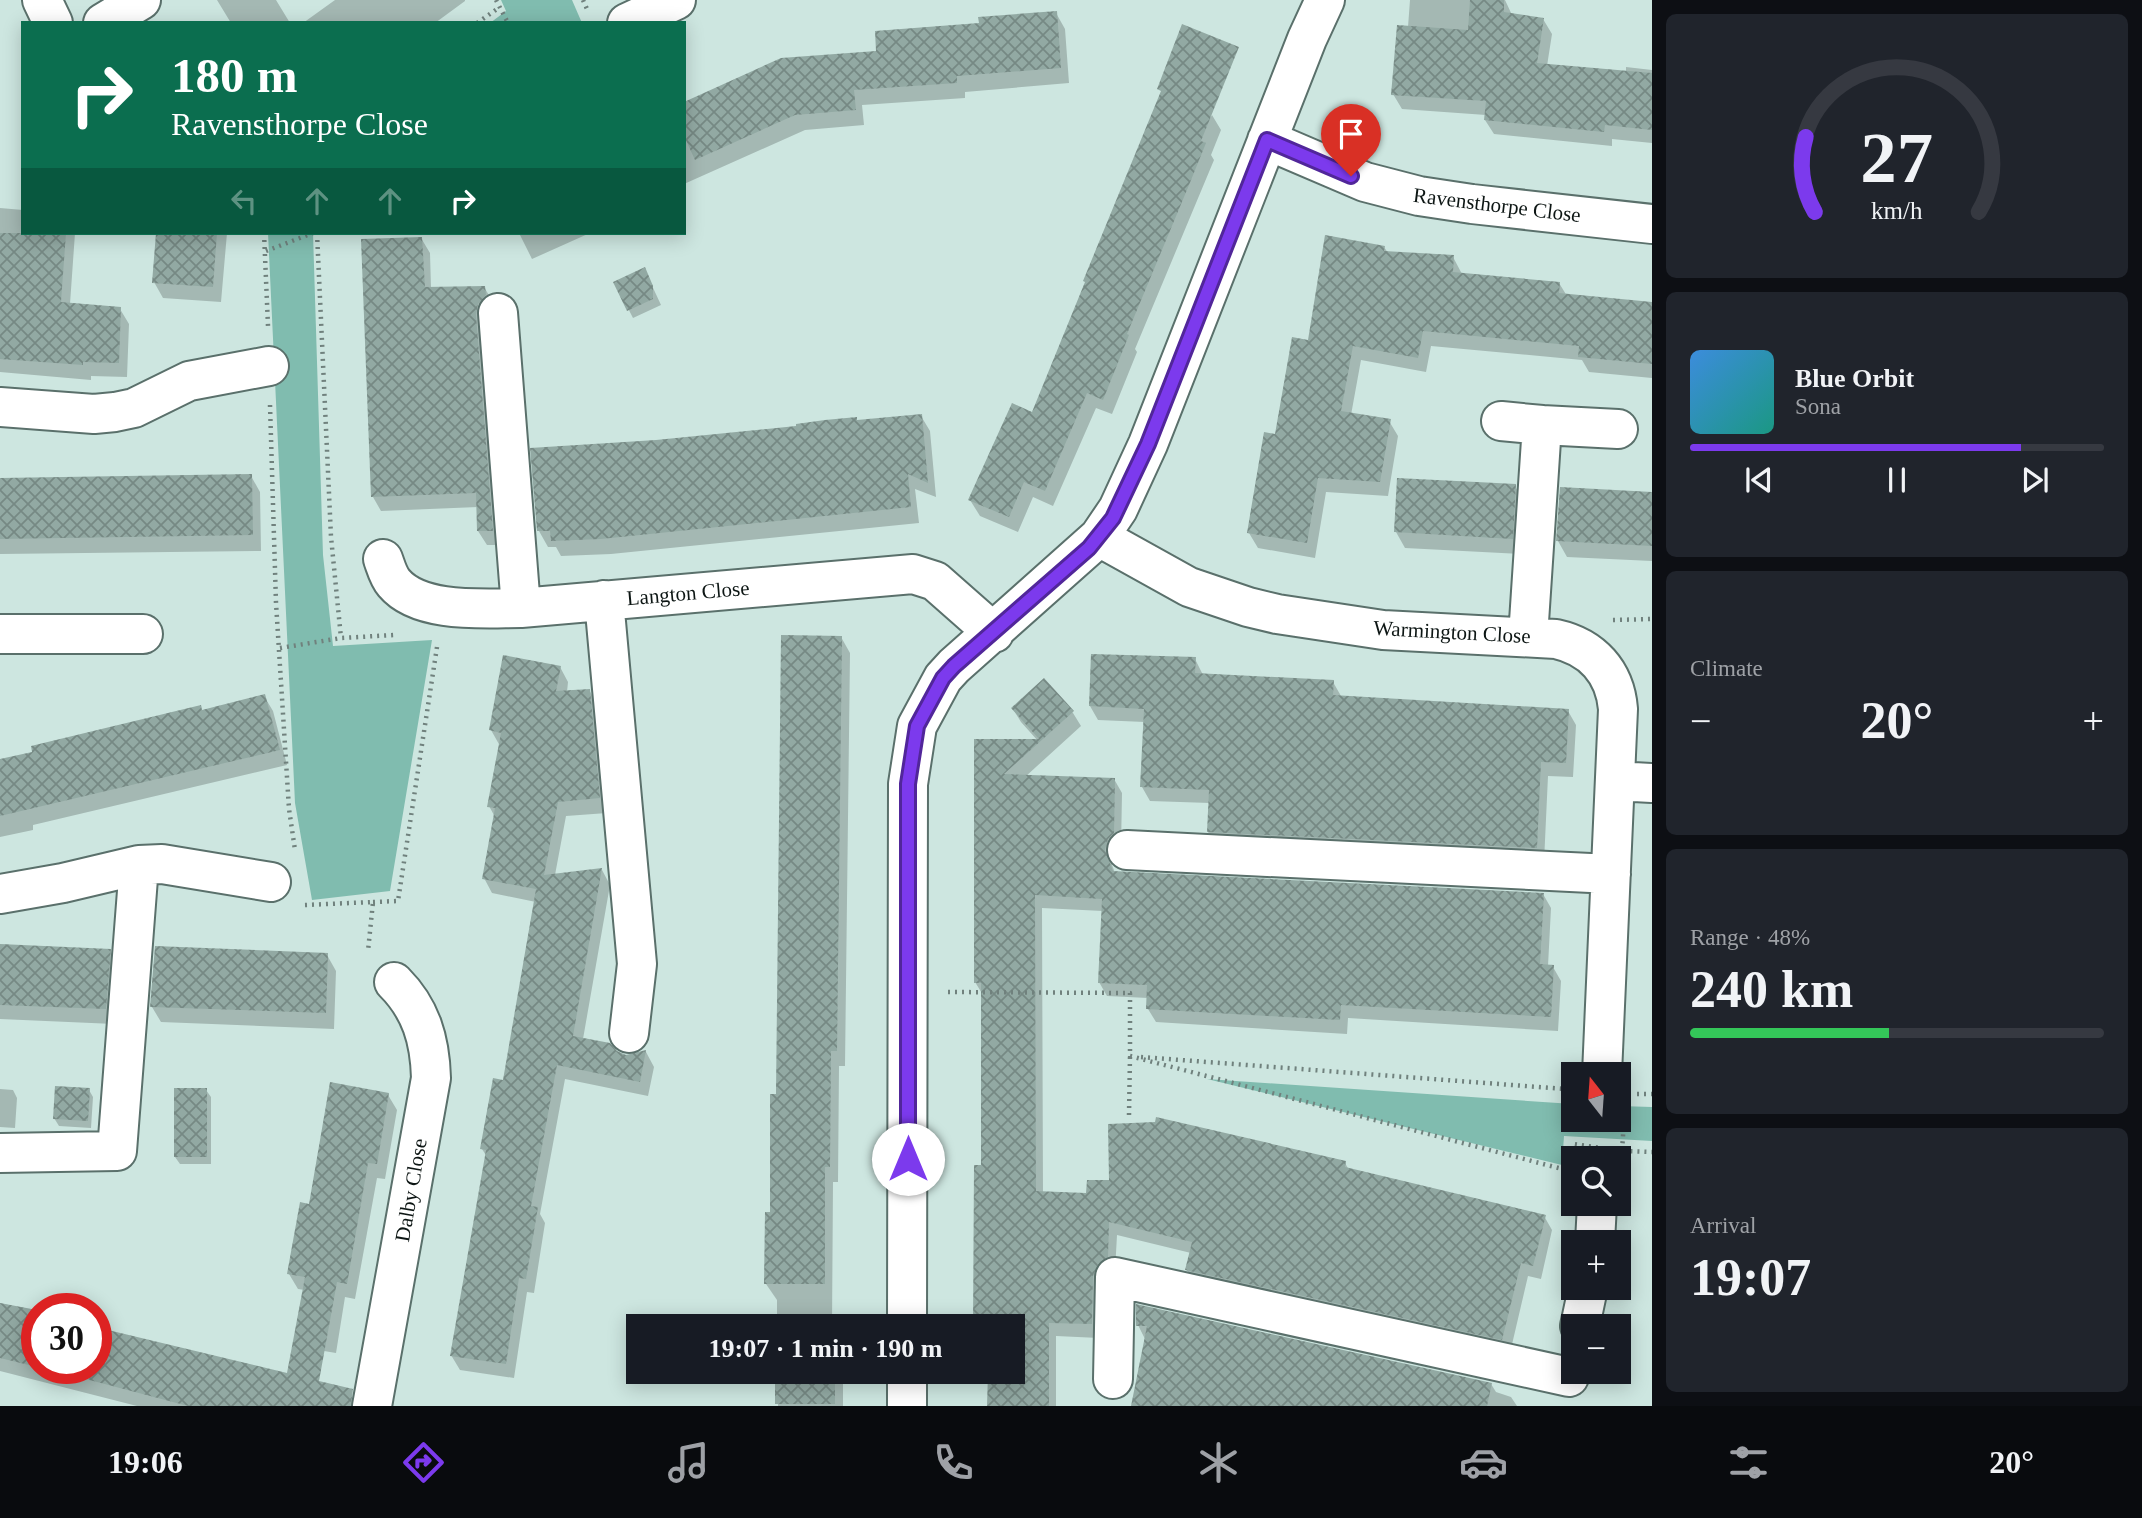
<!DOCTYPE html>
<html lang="en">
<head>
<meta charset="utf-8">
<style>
  :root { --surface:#171b24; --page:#20242c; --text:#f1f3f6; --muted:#9ea1a6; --line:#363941; --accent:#7c3aed }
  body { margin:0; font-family:"Times New Roman",serif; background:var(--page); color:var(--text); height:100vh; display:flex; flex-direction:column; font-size:26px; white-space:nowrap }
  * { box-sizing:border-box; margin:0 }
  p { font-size:23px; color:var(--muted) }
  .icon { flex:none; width:38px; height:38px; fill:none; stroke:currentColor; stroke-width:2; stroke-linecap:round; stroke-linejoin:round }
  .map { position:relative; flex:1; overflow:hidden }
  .drawer { display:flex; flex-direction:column; gap:14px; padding:14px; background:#0d0f14; width:490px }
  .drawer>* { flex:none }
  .hud { position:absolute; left:21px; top:21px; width:665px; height:214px; border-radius:0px; box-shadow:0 4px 18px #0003; background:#0b6e4f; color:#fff; overflow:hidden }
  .needle { width:46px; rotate:343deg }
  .fabs { position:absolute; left:1561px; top:1062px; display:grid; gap:14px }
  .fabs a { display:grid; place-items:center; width:70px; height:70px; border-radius:0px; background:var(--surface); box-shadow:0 4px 18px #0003; font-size:35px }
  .speed { position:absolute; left:21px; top:1293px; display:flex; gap:14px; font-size:35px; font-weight:700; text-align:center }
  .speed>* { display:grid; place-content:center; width:91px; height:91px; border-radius:50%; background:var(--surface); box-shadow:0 4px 18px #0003; line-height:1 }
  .speed .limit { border:10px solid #d22; background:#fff; color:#111 }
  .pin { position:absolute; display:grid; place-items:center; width:60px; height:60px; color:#fff; margin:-72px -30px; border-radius:50% 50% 50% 0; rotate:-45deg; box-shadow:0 0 7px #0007 }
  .pin .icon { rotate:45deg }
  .me { position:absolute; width:77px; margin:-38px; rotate:0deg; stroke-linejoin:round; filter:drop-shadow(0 0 5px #0008) }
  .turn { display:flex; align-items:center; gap:24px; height:147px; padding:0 35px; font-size:32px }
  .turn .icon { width:91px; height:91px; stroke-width:2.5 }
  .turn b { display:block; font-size:49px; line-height:60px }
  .lanes { display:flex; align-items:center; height:66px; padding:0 35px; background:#0003; justify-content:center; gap:35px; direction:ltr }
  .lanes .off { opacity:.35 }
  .big { font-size:52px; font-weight:700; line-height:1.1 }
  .drawer .tile { flex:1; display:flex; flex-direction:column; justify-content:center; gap:10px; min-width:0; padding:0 24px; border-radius:10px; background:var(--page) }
  .drawer .dial { align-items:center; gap:0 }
  .dial svg { height:182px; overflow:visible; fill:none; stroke:var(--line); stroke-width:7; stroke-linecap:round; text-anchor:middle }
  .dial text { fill:var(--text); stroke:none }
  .song { display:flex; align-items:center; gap:21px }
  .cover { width:84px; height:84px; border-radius:10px; background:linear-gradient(135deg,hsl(210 70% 55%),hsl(170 70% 35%)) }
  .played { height:7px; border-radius:4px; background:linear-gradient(90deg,var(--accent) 80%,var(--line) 80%) }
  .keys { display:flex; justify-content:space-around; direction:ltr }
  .heat { display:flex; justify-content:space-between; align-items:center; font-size:38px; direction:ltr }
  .charge { height:10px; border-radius:5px; background:linear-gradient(90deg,#34c759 48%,var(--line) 0) }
  .trip { position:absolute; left:626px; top:1314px; width:399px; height:70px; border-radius:0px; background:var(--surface); box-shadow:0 4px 18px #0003; font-weight:700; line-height:70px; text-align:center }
  .menu { display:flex; height:112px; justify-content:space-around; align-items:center; background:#090b0e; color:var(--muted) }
  .menu .icon { width:49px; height:49px }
  .menu .on { color:var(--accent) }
  .menu b { font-size:32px; color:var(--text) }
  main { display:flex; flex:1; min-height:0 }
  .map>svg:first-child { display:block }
  .grass { fill:#80bcaf }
  .shadow { fill:#0003 }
  .building { fill:url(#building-cross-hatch) }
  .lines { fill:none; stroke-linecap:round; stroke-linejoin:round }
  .minor-casing { stroke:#5a706b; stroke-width:42 }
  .path { stroke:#70817d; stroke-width:4.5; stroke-dasharray:2 5; stroke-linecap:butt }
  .minor { stroke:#fff; stroke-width:38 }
  .route-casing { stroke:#51269a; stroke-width:18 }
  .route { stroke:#7c3aed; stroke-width:12 }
  .labels { text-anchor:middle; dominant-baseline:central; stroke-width:5; stroke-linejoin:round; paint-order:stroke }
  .street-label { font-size:21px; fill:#0d1614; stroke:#fff }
</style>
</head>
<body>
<main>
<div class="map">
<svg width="1652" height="1406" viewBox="0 0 1652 1406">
  <defs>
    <pattern id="building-cross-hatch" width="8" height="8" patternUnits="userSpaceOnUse" patternTransform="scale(1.75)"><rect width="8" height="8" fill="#92a9a3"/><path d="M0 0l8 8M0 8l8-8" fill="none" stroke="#768984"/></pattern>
  </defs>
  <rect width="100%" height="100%" fill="#cde6e0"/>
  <!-- grass -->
  <path class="grass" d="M501 0H572L582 23H490L506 11Z
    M268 233H313L323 555 333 646 432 640 390 891 312 900 295 803Z
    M1207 1079 1573 1104V1120H1619V1106L1652 1107V1141L1564 1136 1562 1165Z"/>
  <!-- shadow -->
  <path class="shadow" d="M217 0H276L290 23H231Z
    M335 0H465V1L435 23H303Z
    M1410 0H1505L1512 15 1543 19 1552 34 1547 66 1626 72V67L1652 70V143L1612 139V146L1494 134 1485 120 1486 115 1402 109 1393 94 1408 27Z
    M1056 13 1065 29 1069 83 965 92V98L862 105 864 125 805 130 684 184V104L981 25Z
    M1212 115 1221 130 1211 155 1214 160 1135 349 1137 352 1112 414 1096 408 1053 506 1033 497 1018 532 980 516 970 500 1033 415Z
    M0 208 23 210V233H75L70 304 120 309 129 324 127 377 91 376V380L0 372Z
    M157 233H227L221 302 163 298 154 282Z
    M519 233H590L532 259Z
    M421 238 430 253 431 288 484 287 493 302 500 545H487L478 531V507L381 511 373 497 363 241Z
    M1384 247 1388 253 1453 257 1462 274 1559 283 1567 296 1652 304V378L1589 372 1582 360 1431 346 1426 372 1361 360 1351 415 1389 421 1398 436 1388 496 1326 492 1315 558 1258 548 1249 533 1276 436 1309 342Z
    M648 277 661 305 633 318 615 283Z
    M921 416 930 431 936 497 915 489 919 523 611 554 561 556 556 547H548L539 531 656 442Z
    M251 476 260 492 261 551 0 554V480Z
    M1515 486 1524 502 1521 554 1405 548 1396 532Z
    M1652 494V561L1567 557 1558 541Z
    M841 637 850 653 845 1066H839L838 1182H833L832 1326H777V1300L766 1284V1213H771L778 1096Z
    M1195 659 1203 675 1333 682 1341 696 1568 711 1576 725 1573 777 1548 776 1544 862 1216 846 1208 832 1210 803 1150 801 1142 787 1145 722 1098 720 1090 706Z
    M560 667 568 682 567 692 589 690 598 705 607 813 566 816 555 875 602 870 610 885 583 1039 626 1056 646 1052 654 1067 648 1096 565 1079 540 1214 545 1223 534 1293 527 1292 514 1378 460 1370 451 1355 487 1157 482 1149 504 1082 536 902 492 893 484 878 495 817 489 806 500 746 491 730Z
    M1044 681 1073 713 1081 726 1025 777 1114 779 1122 793 1121 848 1115 853 1112 865 1115 873 1543 894 1551 908 1548 966 1553 967 1561 981 1558 1031 1348 1018 1347 1034 1156 1022 1148 1009V998L1107 996 1099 982 1103 911 1042 908 1043 1193 1088 1194 1111 1182 1345 1163 1349 1170 1544 1216 1552 1230 1541 1279 1528 1276 1510 1353 1195 1284 1187 1270 1191 1253 1117 1235 1115 1271 1099 1338 1056 1336V1406H989V1372H1013V1326H975L976 1167H982L983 995 975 982V740L1038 741 1021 722 1013 709Z
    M264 696 273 711 287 765 33 825V830L0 837V761Z
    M0 946 110 951 119 966 114 1024 0 1019Z
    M327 955 336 971 334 1029 161 1022 152 1007Z
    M0 1089 13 1090 17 1098 15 1128 0 1127Z
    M89 1090 93 1097 91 1128 59 1126 54 1118Z
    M206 1090 211 1097V1164H180L175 1157Z
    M388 1095 397 1110 385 1179 377 1178 355 1299 345 1297 336 1353 306 1348 305 1290 298 1289 289 1274 311 1206Z
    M0 1303 37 1312V1368H96L324 1406H137L0 1371Z
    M1138 1306 1491 1384 1496 1392 1511 1397 1517 1406H1133L1145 1339 1138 1325Z
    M777 1372H843V1406H778Z"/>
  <!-- building -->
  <path class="building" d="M1470 0H1504V12L1544 18 1537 63 1652 73V130L1605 125 1604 132 1484 120 1486 101 1391 95 1397 25 1468 30Z
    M1057 11 1061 68 957 76V83L854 90 856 110 795 115 695 160 684 136V102L781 58 876 51 875 31 979 23 978 17Z
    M1182 24 1239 47 1201 141 1206 143 1189 185 1127 334 1129 335 1103 400 1087 393 1045 491 1024 482 1009 517 968 500 1012 403 1032 412 1085 282 1083 281 1161 91 1157 89Z
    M0 233H66L61 302 121 307 119 363 83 362V365L0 359Z
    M156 233H217L213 287 152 283Z
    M1325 235 1385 246 1384 251 1454 255 1453 272 1560 282 1559 293 1652 302V364L1578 357 1579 346 1423 331 1418 358 1353 346 1341 411 1391 419 1380 482 1318 478 1307 543 1247 533 1264 432 1275 434 1292 337 1308 340Z
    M422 237 425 287 485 286 486 295 478 304 476 315 493 531H477L476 493 371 497 361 239Z
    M645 267 653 286V299L627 311 613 282Z
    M922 414 928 483 908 474 911 507 601 539 551 541 550 531H537L530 448 656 440 796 426V424L825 420 857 417V420Z
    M252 474 253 535 0 539V478Z
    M1397 478 1516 484 1513 539 1394 532Z
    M1560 487 1652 492V546L1556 541Z
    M781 635 842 636 837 1051H831L830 1167H825V1284H764L765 1212H770V1094H776Z
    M1091 654 1196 657 1195 673 1334 680 1333 695 1569 709 1566 763 1541 762 1537 848 1207 832 1209 790 1140 787 1144 709 1089 706Z
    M503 655 561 666 556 691 590 689 600 798 558 802 544 875 602 868 573 1036 610 1043 617 1051 626 1055 646 1050 640 1082 557 1065 531 1206 538 1207 526 1279 519 1278 506 1364 450 1356 486 1150 480 1149 493 1078 503 1080 536 889 482 879 495 808 487 807 501 733 489 730Z
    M1044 678 1074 711 1004 774 1115 778 1114 833 1108 839 1105 850 1113 871 1544 893 1540 964 1554 965 1551 1017 1341 1005 1340 1020 1146 1009 1147 985 1098 983 1102 899 1035 895 1036 1191 1086 1193 1087 1180H1109L1108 1124 1155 1122 1156 1117 1346 1161 1345 1167 1546 1215 1533 1266 1521 1263 1502 1340 1185 1270 1192 1242 1109 1222 1108 1257 1098 1264 1093 1276 1092 1324 1049 1323V1406H987L988 1372H1013V1326H973L974 1165H981V983H974V739H1039L1011 708Z
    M265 694 280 750 0 816V759L32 752 31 746 201 705 202 710Z
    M0 944 111 949 106 1009 0 1005Z
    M155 946 328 953 326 1013 150 1007Z
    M330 1082 389 1093 377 1164 368 1163 347 1284 337 1282 319 1381 353 1389 351 1406H188L44 1368H96V1325L109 1328 108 1330 287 1373 305 1277 287 1274 300 1202 309 1204Z
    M55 1086 90 1088 88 1121 53 1119Z
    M174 1088H207V1157H174Z
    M0 1303 37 1310V1367L0 1358Z
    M1136 1304 1492 1383 1487 1406H1131L1147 1326H1136Z
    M775 1372H835V1404H775Z"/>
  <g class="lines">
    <defs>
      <path id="minor" d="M42 0 53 23
        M103 23 141 0
        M627 23 676 0
        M1267 140 1365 182 1419 196 1472 204 1652 224
        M498 313 521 608
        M0 407 94 414 115 412 134 408 189 381 269 366
        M1501 421 1542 425
        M1099 537 1189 587 1248 607 1277 614 1383 630 1556 639C1592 647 1615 672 1618 709L1602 1074
        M383 559C386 567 388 576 394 583 420 614 485 608 521 608L913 574 935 581 994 633
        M604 600 637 964 629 1033
        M0 634H143
        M1528 637 1542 425 1618 429
        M1615 781 1652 783
        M1127 850 1611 874
        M0 894 63 883 139 865 162 864 271 882
        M0 1153 117 1151 139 865
        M1595 1242 1597 1204
        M907 1326 908 784 917 726 943 678 954 666 1099 537 1118 509 1148 444 1307 39 1325 0
        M1580 1326 1588 1288
        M1113 1379 1115 1277 1569 1377
        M372 1406 431 1078C430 1040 421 1009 394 982
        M907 1406V1372"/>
    </defs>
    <!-- minor casing -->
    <use href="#minor" class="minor-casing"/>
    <!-- path -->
    <path class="path" d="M496 0 508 23
      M583 0 587 9
      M477 23 500 7
      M264 233 268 326
      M317 233 331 537 341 638
      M266 251 313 233
      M270 405 276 603 289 809 295 850
      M1613 620 1652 619
      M280 648 341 638 394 635
      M373 902 398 901 437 647
      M305 905 373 902 368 951
      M948 992 1130 993V1056L1570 1171 1574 1144 1622 1151 1652 1152
      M1141 1057 1565 1089
      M1637 1094H1652
      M1129 1115 1130 1056H1133
      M1603 1158 1622 1151 1625 1106"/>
    <!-- minor -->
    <use href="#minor" class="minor"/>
  </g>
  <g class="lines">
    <defs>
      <path id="route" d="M908 1159V784L917 726 943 678 954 666 1089 548 1113 518 1148 444 1267 140 1351 176"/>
    </defs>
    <!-- route casing -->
    <use href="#route" class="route-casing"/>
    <!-- route -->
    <use href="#route" class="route"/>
  </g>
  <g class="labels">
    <!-- street labels -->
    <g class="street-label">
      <text transform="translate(1497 205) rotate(7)">Ravensthorpe Close</text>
      <text transform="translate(688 593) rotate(-5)">Langton Close</text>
      <text transform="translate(1452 632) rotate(3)">Warmington Close</text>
      <text transform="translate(411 1190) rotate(-80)">Dalby Close</text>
    </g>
  </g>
</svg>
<div class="fabs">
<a><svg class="needle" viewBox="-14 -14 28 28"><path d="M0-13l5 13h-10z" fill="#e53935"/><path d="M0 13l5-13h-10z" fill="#9ea1a6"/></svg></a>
<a><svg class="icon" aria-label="search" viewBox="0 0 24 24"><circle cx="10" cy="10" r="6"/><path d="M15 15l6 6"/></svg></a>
<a>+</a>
<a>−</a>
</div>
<div class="speed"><div class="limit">30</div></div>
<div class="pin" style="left:1351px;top:176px;background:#d93025"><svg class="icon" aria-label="arrive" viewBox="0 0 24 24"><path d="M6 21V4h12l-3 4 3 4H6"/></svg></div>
<svg class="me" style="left:908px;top:1159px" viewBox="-20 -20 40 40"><circle r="19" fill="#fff"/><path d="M0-13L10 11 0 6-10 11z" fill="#7c3aed"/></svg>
<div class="trip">19:07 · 1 min · 190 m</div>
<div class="hud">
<div class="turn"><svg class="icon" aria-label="right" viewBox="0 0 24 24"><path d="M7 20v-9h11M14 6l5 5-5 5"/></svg><div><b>180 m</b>Ravensthorpe Close</div></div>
<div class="lanes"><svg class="icon off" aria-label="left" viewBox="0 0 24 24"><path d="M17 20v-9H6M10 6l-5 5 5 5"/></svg><svg class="icon off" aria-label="ahead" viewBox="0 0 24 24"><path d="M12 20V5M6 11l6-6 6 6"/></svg><svg class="icon off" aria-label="ahead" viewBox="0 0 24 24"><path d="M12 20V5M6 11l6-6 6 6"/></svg><svg class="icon" aria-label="right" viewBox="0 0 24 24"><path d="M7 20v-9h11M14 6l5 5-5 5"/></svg></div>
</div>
</div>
<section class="drawer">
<div class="tile dial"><svg viewBox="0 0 100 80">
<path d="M14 69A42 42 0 1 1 86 69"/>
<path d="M14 69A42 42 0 0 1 10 36" stroke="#7c3aed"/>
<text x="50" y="56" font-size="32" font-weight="700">27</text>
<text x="50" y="72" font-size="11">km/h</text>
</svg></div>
<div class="tile">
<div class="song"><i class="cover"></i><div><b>Blue Orbit</b><p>Sona</p></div></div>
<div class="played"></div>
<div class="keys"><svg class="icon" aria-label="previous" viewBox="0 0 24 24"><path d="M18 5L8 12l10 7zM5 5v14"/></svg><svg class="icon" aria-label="pause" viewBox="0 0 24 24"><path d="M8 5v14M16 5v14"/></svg><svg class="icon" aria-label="next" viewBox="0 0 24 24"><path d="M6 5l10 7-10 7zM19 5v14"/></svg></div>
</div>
<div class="tile"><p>Climate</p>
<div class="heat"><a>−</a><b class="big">20°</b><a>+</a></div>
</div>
<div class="tile"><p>Range · 48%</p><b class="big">240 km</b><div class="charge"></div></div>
<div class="tile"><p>Arrival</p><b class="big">19:07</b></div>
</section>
</main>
<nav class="menu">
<b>19:06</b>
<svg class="icon on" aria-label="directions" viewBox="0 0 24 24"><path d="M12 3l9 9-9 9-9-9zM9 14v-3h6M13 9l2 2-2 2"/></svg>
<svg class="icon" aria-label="music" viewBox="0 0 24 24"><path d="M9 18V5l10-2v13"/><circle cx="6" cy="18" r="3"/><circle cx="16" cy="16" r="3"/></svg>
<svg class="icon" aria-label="phone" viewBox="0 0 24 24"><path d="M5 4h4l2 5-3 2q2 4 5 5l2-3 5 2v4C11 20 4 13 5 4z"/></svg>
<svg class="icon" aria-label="climate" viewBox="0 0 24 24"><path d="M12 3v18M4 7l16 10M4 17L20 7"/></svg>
<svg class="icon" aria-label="car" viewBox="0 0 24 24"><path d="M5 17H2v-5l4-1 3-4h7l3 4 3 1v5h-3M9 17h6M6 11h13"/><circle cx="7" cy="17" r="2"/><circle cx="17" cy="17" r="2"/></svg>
<svg class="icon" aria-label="filters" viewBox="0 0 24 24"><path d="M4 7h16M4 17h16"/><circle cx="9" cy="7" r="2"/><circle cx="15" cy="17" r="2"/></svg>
<b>20°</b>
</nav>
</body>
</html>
